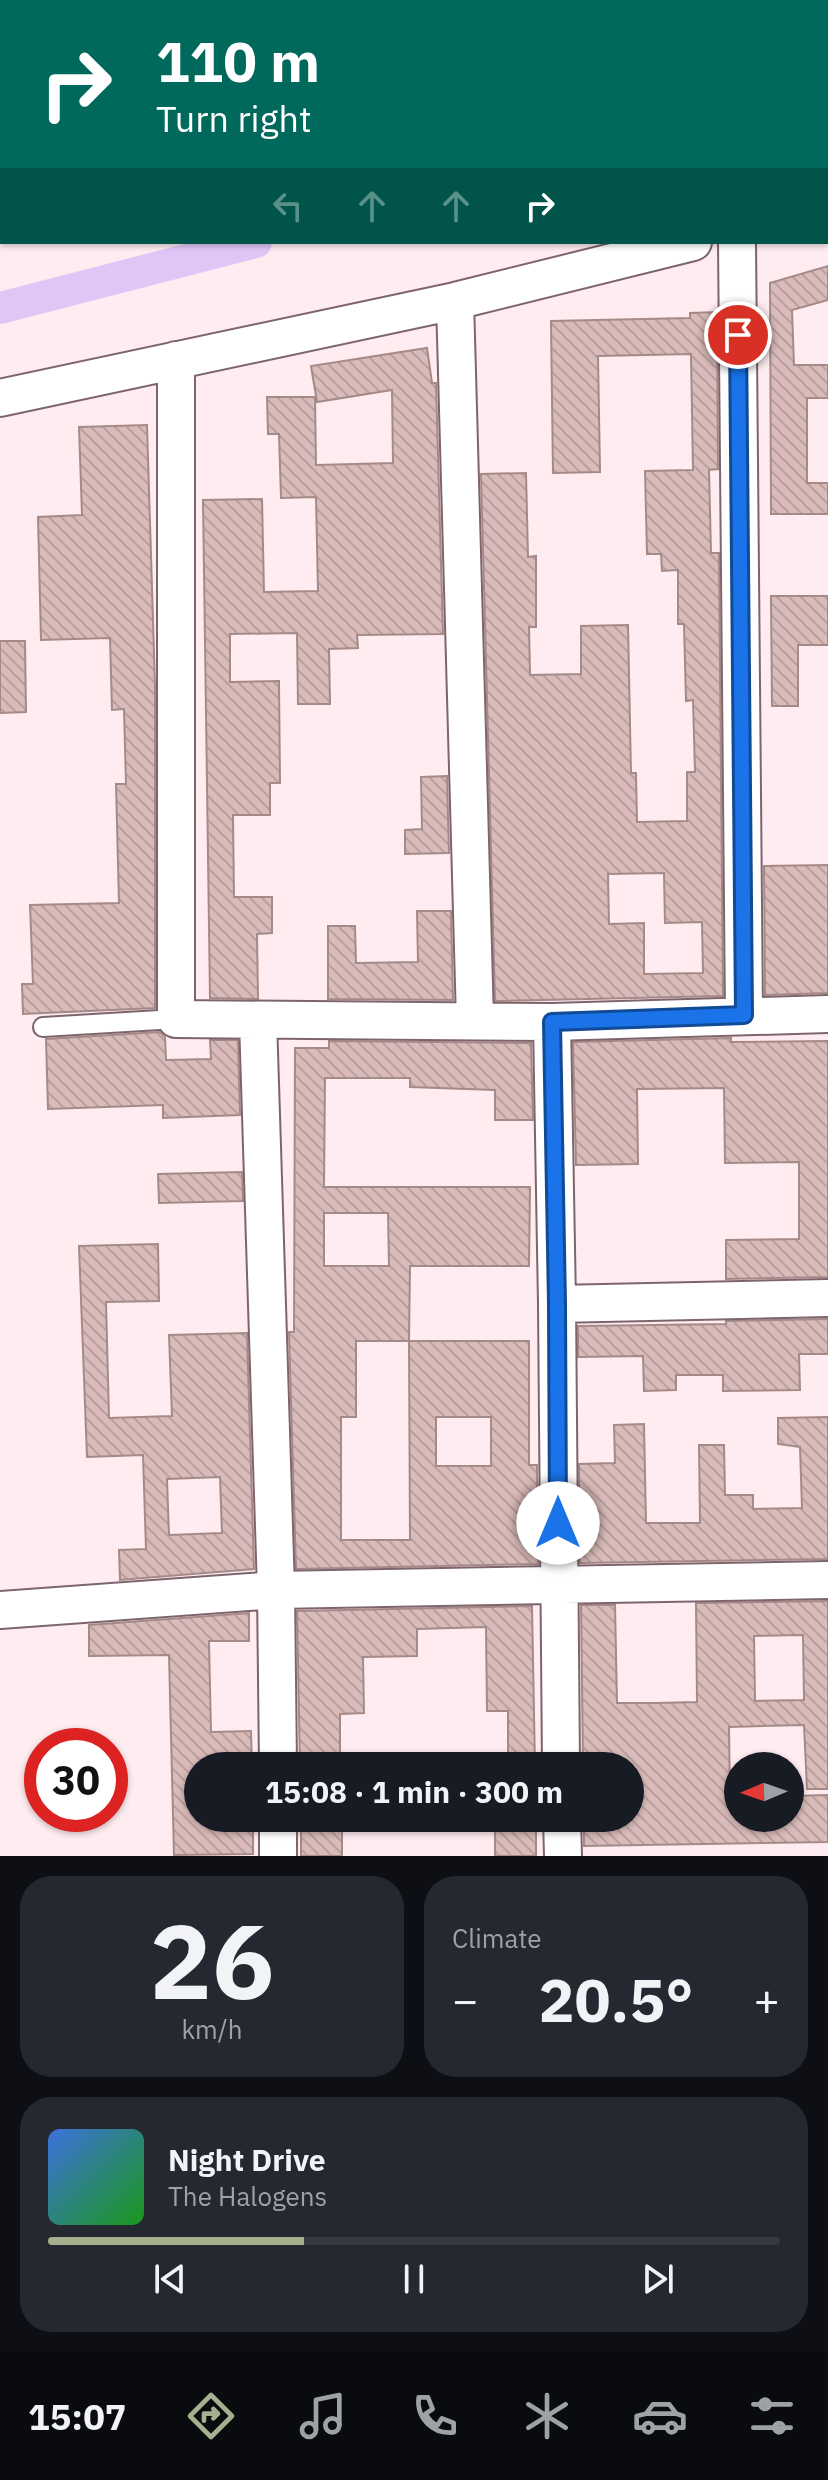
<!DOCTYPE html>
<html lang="en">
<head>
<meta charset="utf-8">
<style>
  :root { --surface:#171b24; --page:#242831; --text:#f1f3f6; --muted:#9ea1a6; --line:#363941; --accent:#a5b18e }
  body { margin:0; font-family:"IBM Plex Sans",sans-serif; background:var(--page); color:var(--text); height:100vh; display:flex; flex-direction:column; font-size:30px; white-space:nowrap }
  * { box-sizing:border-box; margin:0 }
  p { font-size:26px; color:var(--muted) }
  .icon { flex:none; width:44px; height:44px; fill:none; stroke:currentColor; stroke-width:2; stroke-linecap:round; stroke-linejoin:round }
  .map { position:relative; height:1856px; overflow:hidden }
  .drawer { display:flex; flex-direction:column; gap:20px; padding:20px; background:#0d0f14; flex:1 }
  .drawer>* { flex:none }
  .hud { position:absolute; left:0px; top:0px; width:828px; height:244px; box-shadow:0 2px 6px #0004; background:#00695c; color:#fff; overflow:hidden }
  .needle { width:52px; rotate:268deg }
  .tools { position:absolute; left:724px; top:1752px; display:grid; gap:16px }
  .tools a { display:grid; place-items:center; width:80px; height:80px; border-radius:50%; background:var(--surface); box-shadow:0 2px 6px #0004; font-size:40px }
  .speed { position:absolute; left:24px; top:1728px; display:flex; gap:16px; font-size:40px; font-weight:700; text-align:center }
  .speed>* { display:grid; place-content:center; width:104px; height:104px; border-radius:50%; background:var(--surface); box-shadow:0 2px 6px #0004; line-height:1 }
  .speed .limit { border:12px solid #d22; background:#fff; color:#111 }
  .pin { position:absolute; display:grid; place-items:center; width:68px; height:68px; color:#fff; margin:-34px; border:4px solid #fff; border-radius:50%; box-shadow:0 2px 8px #0007 }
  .me { position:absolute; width:88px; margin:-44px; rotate:0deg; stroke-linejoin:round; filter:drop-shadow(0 0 6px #0008) }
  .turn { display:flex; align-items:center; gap:28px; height:168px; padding:0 24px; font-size:36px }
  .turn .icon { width:104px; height:104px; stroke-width:2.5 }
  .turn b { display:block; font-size:56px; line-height:68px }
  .lanes { display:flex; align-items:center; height:76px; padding:0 24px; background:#0003; justify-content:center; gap:40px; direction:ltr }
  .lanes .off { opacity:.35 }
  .big { font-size:60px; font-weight:700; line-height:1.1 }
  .drawer .tile { flex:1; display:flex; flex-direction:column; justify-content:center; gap:12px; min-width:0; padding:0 28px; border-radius:32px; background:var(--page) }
  .drawer .dial { align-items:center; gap:0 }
  .dial b { font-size:104px; line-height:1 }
  .song { display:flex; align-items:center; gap:24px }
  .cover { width:96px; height:96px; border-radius:12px; background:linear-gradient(135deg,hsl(220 70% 55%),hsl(120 70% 35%)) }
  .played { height:8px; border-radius:4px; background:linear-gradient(90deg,var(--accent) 35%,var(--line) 35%) }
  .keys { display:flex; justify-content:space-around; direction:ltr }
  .heat { display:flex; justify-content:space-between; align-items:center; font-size:44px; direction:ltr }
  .drawer .tiles { flex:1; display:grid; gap:20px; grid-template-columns:1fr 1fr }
  .tile:last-child { grid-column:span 2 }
  .trip { position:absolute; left:184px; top:1752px; width:460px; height:80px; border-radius:40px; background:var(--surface); box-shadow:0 2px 6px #0004; font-weight:700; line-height:80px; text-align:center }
  .menu { display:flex; height:128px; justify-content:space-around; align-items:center; background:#090b0e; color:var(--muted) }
  .menu .icon { width:56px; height:56px }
  .menu .active { color:var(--accent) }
  .menu b { font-size:36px; color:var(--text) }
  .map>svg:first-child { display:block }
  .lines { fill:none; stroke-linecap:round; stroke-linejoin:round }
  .canal { stroke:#dec7f7; stroke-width:32 }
  .building { fill:url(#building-back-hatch); stroke:#a58a87; stroke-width:2; fill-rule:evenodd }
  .lane-casing { stroke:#7e656d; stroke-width:22 }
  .street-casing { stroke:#7e656d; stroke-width:40 }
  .secondary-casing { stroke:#7e656d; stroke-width:48 }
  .lane { stroke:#fff; stroke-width:18 }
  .street { stroke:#fff; stroke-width:36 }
  .secondary { stroke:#fff; stroke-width:44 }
  .route-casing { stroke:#114b97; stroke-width:20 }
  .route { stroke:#1a73e8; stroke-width:14 }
</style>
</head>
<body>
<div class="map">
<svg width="828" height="1856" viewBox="0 0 828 1856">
  <defs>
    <pattern id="building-back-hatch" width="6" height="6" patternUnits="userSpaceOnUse" patternTransform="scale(2)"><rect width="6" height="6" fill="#d9bbb9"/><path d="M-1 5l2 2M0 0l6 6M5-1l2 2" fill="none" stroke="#baa09e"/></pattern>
  </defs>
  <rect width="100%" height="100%" fill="#feecf1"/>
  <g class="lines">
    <!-- canal -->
    <path class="canal" d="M826 95H828
      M0 308 256 242"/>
  </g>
  <!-- building -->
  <path class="building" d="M828 266V300L792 310 794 365H828V398H807V483H828V514H771L770 283Z
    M717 312 718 469 709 470 711 553H719L723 996 495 1001 481 474 526 473 528 557 536 556V627H529L530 675 581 674V626L628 625 631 773H636L637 822 687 821V772H695L693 700 686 701 684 624H678V570L662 571 661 554H647L645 471 693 470 691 354 598 356 600 472 553 473 551 321 690 318V313ZM664 873 665 923 702 922 703 973 644 974V923L609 924 608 874Z
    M427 348 432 383H436L443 634 357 635 358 648 329 649 330 704H298L297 633 230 634V682L279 681 280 783H270V815H233L234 897H272V933L257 934 258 999 210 998 203 500 262 499 264 592 318 591 316 497 281 498 279 434H268L267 397H315L316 465 393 463 392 390 317 402 311 366Z
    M147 425 155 685V1008L23 1014 22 984H33L30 905 119 903 116 784H126L124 709 112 710 110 638 41 640 38 517 82 515 79 427Z
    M771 596H828V645H798V706H772Z
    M0 641H25L26 712 0 713Z
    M447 776 449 853 405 854V830L422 829 421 777Z
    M828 865V993L765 995 764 866Z
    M417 911H451L453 1000 328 999V926H355L356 963 418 962Z
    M160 1032 165 1037 166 1060 211 1059 210 1040H238L240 1115 163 1118V1105L48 1109 46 1039Z
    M731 1038V1042L828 1041V1277L726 1279V1240L799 1239V1162L725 1163 724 1088 637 1089 638 1164 576 1165 573 1042Z
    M329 1041 531 1043 533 1120H495V1090L410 1087V1078H325L324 1187H530L529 1266H410L409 1341H529V1465H537L538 1564 296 1569 289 1332H294L295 1048H329ZM324 1213H388L389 1266H324ZM356 1341H409L410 1540H341V1417H356ZM436 1417H491V1466H436Z
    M242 1172 243 1201 159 1203 158 1174Z
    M158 1244 159 1301 106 1302 109 1418 172 1416 169 1335 247 1333 254 1569 120 1580 119 1550 146 1549 143 1455 87 1457 79 1246ZM220 1477 222 1533 169 1535 167 1479Z
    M828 1319V1354H799L800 1390 723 1391V1375H676V1390L644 1391 643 1356 578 1357V1326L726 1324V1321Z
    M828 1417V1559L580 1563 579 1464 615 1463 614 1425 644 1424 646 1523H700L699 1445H724L725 1495H753V1509L802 1508 800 1447 778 1444V1418Z
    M828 1601V1789H807L804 1725 729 1727 730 1797H738V1818H790V1796L828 1795V1842L584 1846V1818H630V1766H583L581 1605H615L617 1703H656L697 1702 696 1603ZM803 1635 804 1700 755 1701 754 1636Z
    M532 1606 535 1766H508V1711H487L486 1627 417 1629V1656L363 1657 364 1713 340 1714V1766H300L297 1611Z
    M249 1613V1641H209L211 1732 251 1731 252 1766H198V1818H253V1854L174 1855 169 1655 89 1656V1625Z
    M301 1818H342V1856H301Z
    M495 1818H536V1856H495Z"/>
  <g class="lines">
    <defs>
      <path id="lane" d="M573 0 574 2
        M43 1027 176 1019"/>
      <path id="street" d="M14 0V2
        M826 209 828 208
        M737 242 744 1015
        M455 301 475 1020
        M176 360V1019L552 1022 828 1014
        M0 398 455 301 693 242
        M258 1020 276 1590 278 1766
        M552 1022 557 1304 561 1766
        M557 1304 828 1298
        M0 1610 276 1590 828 1580
        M278 1818V1856
        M562 1818 563 1856"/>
      <path id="secondary" d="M826 8 828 7
        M0 216H2"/>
    </defs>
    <!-- lane casing -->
    <use href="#lane" class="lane-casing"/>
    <!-- street casing -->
    <use href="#street" class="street-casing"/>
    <!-- secondary casing -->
    <use href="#secondary" class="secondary-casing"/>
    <!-- lane -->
    <use href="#lane" class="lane"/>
    <!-- street -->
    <use href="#street" class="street"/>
    <!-- secondary -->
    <use href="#secondary" class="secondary"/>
  </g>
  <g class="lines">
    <defs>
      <path id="route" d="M558 1523 557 1304 552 1022 744 1015 738 335"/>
    </defs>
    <!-- route casing -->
    <use href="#route" class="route-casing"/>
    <!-- route -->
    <use href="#route" class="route"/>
  </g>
</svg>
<div class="tools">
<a><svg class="needle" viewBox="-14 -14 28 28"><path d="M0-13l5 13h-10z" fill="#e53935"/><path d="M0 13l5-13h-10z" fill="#9ea1a6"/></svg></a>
</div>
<div class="speed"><div class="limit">30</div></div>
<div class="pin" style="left:738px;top:335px;background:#d93025"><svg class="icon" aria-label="arrive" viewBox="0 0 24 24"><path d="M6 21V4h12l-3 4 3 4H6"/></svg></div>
<svg class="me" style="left:558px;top:1523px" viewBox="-20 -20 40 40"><circle r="19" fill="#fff"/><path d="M0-13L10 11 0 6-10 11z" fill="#1a73e8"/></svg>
<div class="trip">15:08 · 1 min · 300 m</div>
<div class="hud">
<div class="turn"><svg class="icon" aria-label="right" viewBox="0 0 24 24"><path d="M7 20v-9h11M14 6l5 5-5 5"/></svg><div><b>110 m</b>Turn right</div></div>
<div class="lanes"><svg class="icon off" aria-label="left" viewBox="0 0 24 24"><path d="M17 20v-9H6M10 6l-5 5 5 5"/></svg><svg class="icon off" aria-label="ahead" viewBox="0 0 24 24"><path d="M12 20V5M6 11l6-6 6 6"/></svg><svg class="icon off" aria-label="ahead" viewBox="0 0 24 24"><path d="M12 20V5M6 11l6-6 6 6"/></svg><svg class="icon" aria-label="right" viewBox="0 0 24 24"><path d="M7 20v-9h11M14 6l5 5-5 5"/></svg></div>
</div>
</div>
<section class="drawer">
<div class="tiles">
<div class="tile dial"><b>26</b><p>km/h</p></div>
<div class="tile"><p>Climate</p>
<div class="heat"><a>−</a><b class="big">20.5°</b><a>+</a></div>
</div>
<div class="tile">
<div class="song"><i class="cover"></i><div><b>Night Drive</b><p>The Halogens</p></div></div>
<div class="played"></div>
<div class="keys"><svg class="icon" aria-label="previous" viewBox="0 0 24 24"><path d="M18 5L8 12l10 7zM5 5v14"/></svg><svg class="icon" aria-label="pause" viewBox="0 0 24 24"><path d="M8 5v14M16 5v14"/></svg><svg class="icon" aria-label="next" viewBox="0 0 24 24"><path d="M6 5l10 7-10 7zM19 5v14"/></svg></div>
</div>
</div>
</section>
<nav class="menu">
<b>15:07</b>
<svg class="icon active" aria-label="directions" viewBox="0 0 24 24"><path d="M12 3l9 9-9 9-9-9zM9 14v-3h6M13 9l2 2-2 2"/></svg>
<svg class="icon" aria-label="music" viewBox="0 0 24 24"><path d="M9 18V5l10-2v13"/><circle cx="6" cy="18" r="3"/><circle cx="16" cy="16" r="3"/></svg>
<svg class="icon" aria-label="phone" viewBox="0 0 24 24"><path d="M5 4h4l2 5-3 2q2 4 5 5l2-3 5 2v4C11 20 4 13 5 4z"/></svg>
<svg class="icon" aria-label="climate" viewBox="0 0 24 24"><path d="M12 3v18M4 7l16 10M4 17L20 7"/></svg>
<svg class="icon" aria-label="car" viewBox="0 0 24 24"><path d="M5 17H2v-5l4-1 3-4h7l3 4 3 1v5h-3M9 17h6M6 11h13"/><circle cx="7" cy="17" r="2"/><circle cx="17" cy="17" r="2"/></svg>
<svg class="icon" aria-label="filters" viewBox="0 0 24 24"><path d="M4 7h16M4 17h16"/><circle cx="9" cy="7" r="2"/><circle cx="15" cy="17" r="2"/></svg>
</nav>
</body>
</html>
